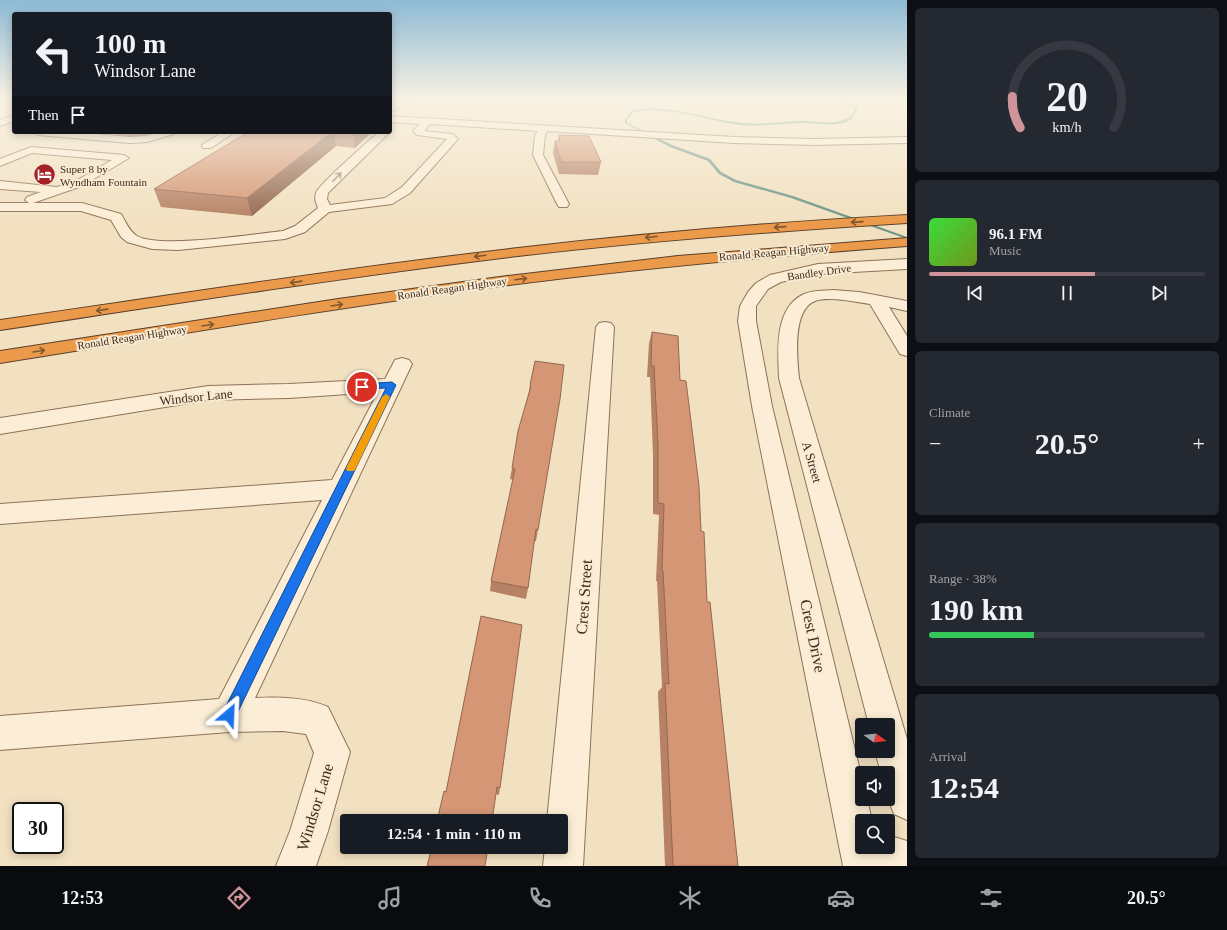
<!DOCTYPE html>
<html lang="en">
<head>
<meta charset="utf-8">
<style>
  :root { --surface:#171b24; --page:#242831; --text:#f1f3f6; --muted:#9ea1a6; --line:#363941; --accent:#ce949a }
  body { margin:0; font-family:Georgia,serif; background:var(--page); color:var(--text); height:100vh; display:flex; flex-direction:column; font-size:15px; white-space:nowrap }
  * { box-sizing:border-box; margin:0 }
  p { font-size:13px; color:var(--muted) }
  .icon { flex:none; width:22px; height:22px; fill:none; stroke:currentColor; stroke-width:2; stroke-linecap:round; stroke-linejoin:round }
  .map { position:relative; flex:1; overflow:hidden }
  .sheet { display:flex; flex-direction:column; gap:8px; padding:8px; background:#0d0f14; width:320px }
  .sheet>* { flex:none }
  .banner { position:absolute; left:12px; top:12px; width:380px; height:122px; border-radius:4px; box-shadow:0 2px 10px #0003; background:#171b24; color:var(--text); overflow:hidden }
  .needle { width:26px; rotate:104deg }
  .fabs { position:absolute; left:855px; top:718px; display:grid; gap:8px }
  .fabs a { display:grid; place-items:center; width:40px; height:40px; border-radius:4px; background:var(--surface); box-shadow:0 2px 10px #0003; font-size:20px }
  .speed { position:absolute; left:12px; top:802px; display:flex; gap:8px; font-size:20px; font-weight:700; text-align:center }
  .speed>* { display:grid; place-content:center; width:52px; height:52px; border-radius:50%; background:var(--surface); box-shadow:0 2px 10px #0003; line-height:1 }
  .speed .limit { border:2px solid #111; border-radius:6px; background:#fff; color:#111 }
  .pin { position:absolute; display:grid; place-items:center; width:34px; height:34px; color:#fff; margin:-17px; border:2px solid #fff; border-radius:50%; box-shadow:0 1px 4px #0007 }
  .me { position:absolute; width:44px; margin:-22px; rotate:26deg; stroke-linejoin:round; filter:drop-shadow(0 0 3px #0008) }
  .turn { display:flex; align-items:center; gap:14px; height:84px; padding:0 16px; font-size:18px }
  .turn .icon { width:52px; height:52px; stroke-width:2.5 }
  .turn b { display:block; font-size:28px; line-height:34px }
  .then { display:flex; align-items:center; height:38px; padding:0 16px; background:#0003; gap:8px; font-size:15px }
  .big { font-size:30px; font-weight:600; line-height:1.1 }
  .sheet .tile { flex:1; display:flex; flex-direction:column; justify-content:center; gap:6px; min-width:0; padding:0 14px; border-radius:6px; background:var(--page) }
  .sheet .dial { align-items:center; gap:0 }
  .dial svg { height:104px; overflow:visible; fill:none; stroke:var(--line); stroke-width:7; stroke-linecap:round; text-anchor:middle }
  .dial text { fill:var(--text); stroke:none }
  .song { display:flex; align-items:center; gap:12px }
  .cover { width:48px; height:48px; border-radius:6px; background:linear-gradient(135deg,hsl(120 70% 55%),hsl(80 70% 35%)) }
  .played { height:4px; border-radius:2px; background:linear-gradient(90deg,var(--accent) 60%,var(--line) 60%) }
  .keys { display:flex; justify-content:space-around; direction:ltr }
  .heat { display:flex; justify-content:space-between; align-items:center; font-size:22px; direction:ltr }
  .charge { height:6px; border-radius:3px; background:linear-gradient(90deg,#34c759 38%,var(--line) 0) }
  .trip { position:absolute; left:340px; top:814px; width:228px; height:40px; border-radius:4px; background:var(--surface); box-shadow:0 2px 10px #0003; font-weight:600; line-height:40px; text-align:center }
  .tab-bar { display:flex; height:64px; justify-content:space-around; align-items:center; background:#090b0e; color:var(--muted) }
  .tab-bar .icon { width:28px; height:28px }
  .tab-bar .current { color:var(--accent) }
  .tab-bar b { font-size:18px; color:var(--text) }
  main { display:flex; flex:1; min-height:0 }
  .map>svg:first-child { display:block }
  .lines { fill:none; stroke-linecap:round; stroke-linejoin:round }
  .stream { fill:#6a9487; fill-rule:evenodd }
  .minor-casing { stroke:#8e7157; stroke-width:2 }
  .highway-casing { stroke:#5b3f2b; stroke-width:2 }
  .minor { fill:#fceed6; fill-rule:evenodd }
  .highway { fill:#ea9a4a; fill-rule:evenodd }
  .wall { fill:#b68164 }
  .shaded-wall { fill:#946951 }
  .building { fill:#d49674; stroke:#946951 }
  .oneway { stroke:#9c8c79 }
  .oneway2 { stroke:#82572e }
  .route { fill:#1a73e8; stroke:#114b97 }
  .slow { fill:#f59e0b }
  .labels { text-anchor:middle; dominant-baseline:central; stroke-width:4; stroke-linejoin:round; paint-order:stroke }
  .far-poi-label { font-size:11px; fill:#3c2a1c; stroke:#f9ebd2; text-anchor:start }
  .far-street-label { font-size:11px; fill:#3c2a1c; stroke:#f9ebd2 }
  .street-label { font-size:13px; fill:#3c2a1c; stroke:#f9ebd2 }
  .near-street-label { font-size:16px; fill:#3c2a1c; stroke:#f9ebd2 }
</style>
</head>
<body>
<main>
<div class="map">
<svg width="907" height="866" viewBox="0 0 907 866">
  <rect width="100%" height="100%" fill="#f2e1c1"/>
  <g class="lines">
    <!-- stream -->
    <path class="stream" d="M833 100H835L857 106V110C855 113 853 118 850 120 837 128 819 123 804 123 783 123 761 127 740 125 704 120 671 106 634 112L627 120V123L672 145 710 159 721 172 736 180 793 196 907 237V239L791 198 734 182 719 174 708 161 670 147 625 123V120L632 110C671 103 705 120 743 123 763 125 784 121 804 121 817 121 831 125 843 120 849 118 854 114 855 107Z"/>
    <defs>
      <path id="minor" d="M402 100H412L390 112V106Z
        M14 115V121L0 126V120Z
        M390 116 734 137 814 139 907 137V143L814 145 734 143 547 131 545 135 543 155 569 204 567 207H559L557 204 533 155 535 135 538 131 430 124 424 131 452 134 458 139 410 193 392 204 329 212 305 232 285 239 178 250 152 249 127 242 121 237 111 220 81 211H0V203H29L25 200 27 197 41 192 0 189V181L57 187 74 182 112 160 32 153 0 166V159L31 147 124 155 129 158 82 186 33 203H82L121 214C126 222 129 231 137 236 160 249 253 234 283 231L295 226 318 208C316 203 314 199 316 193 319 184 369 141 379 132H390L328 193 327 199 330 205 385 198 402 187 447 139 417 135 413 131 420 124 390 122Z
        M33 132H71L130 137 146 136 161 132H176L174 134 147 142 130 143 38 135Z
        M223 132H235L211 148H203L202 146 203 144Z
        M907 259V269L818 274 781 282 768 289 756 306V321L772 406 862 779V799H867L872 821H862V847H888V835L907 841V866H843L752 406 738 321 740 306 748 292 756 283 770 275 818 264Z
        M833 290 859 292 907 301V311L889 307 907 336V356L900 354 870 304C855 302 829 296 815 301 792 310 797 358 799 378L907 739V820L894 814 888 799V773H881L875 751H888V725H869L779 378C778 352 774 310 802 295 811 290 823 291 833 290Z
        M605 322 611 323 614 327 583 866H543L545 847H561V821H547L596 327 599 323Z
        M402 358 409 360 412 364 255 698C280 697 305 697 328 707L350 752 328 831 316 866H276L290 831 314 753 306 734 283 731 229 732 0 750V716L219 699 322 500 0 524V504L332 480 378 392 289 398 208 400 0 434V418L208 386 289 384 385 379 395 360Z"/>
      <path id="highway" d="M907 215V223C777 231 647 241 518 256 345 277 173 304 0 330V320C173 295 345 268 518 248 648 233 777 222 907 215Z
        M907 238V246C774 256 641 268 509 285 339 307 169 336 0 363V351L338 299 507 276 678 256Z"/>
    </defs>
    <!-- minor casing -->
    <use href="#minor" class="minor-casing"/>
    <!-- highway casing -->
    <use href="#highway" class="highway-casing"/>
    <!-- minor -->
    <use href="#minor" class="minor"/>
    <!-- highway -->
    <use href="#highway" class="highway"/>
  </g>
  <!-- wall -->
  <path class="wall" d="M102 132H151L146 135 130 136 103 133Z
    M248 132H372L355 148 336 146 252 216 161 207 154 189Z
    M559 135 601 162 598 175 559 174 553 153 555 141H558Z
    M652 332 680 380 701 531 707 602 738 866H665L658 692 662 687 657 581H656L659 515 653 514V456L650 377H647L649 343Z
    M535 361 538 530 536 541H534L528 588 526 599 490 591 491 581 513 480 510 479 512 468 528 397 530 385Z
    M481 616 500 788 499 795 496 794 446 792Z"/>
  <!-- shaded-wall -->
  <path class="shaded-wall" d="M129 132H151L146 135 130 136Z
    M332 132H334L336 146 252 216 247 198Z
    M353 132H372L355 148Z"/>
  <!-- building -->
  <path class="building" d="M248 132H332L247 198 154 189Z
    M559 135 589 136 601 162H561L555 141H560Z
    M652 332 678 336 680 380 686 381 699 486 701 531 704 532 707 602H710L738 866H673L665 683 669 684 663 571 662 570 664 504 658 503V445L654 366H651Z
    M535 361 564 365 560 399 538 530 536 529 528 588 491 581 515 469 512 468 518 431 531 386 530 385Z
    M481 616 522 625 500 788 497 787 492 821H437L444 791 446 792Z
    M432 847H488L485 866H427Z"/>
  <!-- one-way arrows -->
  <defs><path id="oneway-shaft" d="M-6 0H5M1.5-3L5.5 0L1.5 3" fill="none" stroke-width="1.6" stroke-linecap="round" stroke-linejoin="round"/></defs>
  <use class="oneway" href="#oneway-shaft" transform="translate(337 177) rotate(-45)"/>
  <g class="oneway2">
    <use href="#oneway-shaft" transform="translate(857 222) rotate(176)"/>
    <use href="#oneway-shaft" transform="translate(780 227) rotate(176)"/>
    <use href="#oneway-shaft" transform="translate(651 237) rotate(175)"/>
    <use href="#oneway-shaft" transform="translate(480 256) rotate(173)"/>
    <use href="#oneway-shaft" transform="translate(521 279) rotate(-7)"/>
    <use href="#oneway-shaft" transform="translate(296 282) rotate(172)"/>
    <use href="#oneway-shaft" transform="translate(337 305) rotate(-9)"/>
    <use href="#oneway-shaft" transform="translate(102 310) rotate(172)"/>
    <use href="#oneway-shaft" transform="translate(208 325) rotate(-9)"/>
    <use href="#oneway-shaft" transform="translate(39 351) rotate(-9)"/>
  </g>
  <!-- sky -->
  <linearGradient id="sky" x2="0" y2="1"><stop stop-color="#8dbad5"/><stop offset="0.45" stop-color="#f9f2e3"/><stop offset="1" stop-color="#f9f2e3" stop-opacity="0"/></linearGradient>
  <rect width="907" height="221" fill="url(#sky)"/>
  <!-- route -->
  <path class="route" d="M392 382 396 385 234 720 229 722 224 720 222 715 224 710 386 388 362 389 358 387 362 384Z"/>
  <!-- slow -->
  <path class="slow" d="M386 394 390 397 356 468 354 471H347L346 468 382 397Z"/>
  <!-- icons -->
  <defs>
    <symbol id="hotel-disc" viewBox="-11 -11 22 22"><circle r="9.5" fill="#a32029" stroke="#f9ebd2"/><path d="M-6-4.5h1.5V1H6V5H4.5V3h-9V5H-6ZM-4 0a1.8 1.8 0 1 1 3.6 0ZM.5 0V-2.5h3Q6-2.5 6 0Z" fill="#fff"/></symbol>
  </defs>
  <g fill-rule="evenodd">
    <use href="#hotel-disc" x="32" y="162" width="25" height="25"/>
  </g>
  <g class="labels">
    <!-- far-poi labels -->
    <g class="far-poi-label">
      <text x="60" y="169">Super 8 by<tspan x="60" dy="13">Wyndham Fountain</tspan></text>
    </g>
    <!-- far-street labels -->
    <g class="far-street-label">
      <text transform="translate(774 252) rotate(-5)">Ronald Reagan Highway</text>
      <text transform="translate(819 272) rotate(-8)">Bandley Drive</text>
      <text transform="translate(452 288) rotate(-8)">Ronald Reagan Highway</text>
      <text transform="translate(132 337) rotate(-9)">Ronald Reagan Highway</text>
    </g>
    <!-- street labels -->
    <g class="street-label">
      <text transform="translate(196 397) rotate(-6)">Windsor Lane</text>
      <text transform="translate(812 462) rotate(74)">A Street</text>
    </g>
    <!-- near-street labels -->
    <g class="near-street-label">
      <text transform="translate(584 597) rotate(-86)">Crest Street</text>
      <text transform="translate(813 636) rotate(78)">Crest Drive</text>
      <text transform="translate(315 807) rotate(-73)">Windsor Lane</text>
    </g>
  </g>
</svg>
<div class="fabs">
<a><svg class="needle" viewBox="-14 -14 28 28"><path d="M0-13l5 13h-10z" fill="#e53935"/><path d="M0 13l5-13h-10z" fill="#9ea1a6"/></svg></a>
<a><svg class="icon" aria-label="sound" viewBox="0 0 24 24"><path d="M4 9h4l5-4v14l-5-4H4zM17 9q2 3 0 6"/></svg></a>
<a><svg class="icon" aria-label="search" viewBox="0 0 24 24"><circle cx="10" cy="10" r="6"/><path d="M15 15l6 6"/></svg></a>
</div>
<div class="speed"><div class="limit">30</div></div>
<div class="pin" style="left:362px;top:387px;background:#d93025"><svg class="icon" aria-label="arrive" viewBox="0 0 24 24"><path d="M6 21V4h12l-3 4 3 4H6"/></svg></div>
<svg class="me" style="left:229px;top:715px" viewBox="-20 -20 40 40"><path d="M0-17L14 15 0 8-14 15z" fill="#1a73e8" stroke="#fff" stroke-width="4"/></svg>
<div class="trip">12:54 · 1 min · 110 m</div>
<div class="banner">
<div class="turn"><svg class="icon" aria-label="left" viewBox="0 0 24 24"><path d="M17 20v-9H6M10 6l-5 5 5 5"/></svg><div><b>100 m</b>Windsor Lane</div></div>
<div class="then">Then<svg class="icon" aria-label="arrive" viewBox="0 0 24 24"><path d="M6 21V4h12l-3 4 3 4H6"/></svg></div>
</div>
</div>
<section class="sheet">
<div class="tile dial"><svg viewBox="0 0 100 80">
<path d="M14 69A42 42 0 1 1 86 69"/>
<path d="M14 69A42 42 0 0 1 8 45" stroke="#ce949a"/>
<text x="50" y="56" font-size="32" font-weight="700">20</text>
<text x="50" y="72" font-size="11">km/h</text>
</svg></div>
<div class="tile">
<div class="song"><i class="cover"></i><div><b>96.1 FM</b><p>Music</p></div></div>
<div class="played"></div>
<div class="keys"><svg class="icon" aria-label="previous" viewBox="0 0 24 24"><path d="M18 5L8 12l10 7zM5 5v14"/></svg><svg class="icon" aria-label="pause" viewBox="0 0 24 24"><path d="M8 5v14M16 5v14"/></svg><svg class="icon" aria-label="next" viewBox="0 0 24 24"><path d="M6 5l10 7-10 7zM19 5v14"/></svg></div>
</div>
<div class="tile"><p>Climate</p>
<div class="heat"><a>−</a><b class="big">20.5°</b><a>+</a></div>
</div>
<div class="tile"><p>Range · 38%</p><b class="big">190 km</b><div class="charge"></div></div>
<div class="tile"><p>Arrival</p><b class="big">12:54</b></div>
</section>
</main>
<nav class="tab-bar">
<b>12:53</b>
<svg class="icon current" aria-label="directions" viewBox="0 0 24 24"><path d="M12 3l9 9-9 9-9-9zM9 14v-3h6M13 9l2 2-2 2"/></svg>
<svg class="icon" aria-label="music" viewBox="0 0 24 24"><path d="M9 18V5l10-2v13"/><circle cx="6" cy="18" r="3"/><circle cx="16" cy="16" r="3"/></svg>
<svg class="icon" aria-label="phone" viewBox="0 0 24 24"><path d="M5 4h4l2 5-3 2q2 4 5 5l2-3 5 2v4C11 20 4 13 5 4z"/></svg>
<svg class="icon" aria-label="climate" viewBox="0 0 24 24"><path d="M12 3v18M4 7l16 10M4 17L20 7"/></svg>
<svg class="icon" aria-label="car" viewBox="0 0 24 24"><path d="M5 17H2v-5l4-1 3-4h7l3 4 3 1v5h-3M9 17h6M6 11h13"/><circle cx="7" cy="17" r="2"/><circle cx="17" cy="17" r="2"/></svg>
<svg class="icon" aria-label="filters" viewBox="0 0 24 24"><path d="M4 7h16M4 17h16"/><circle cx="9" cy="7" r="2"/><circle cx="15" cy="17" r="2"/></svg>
<b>20.5°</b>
</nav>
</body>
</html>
